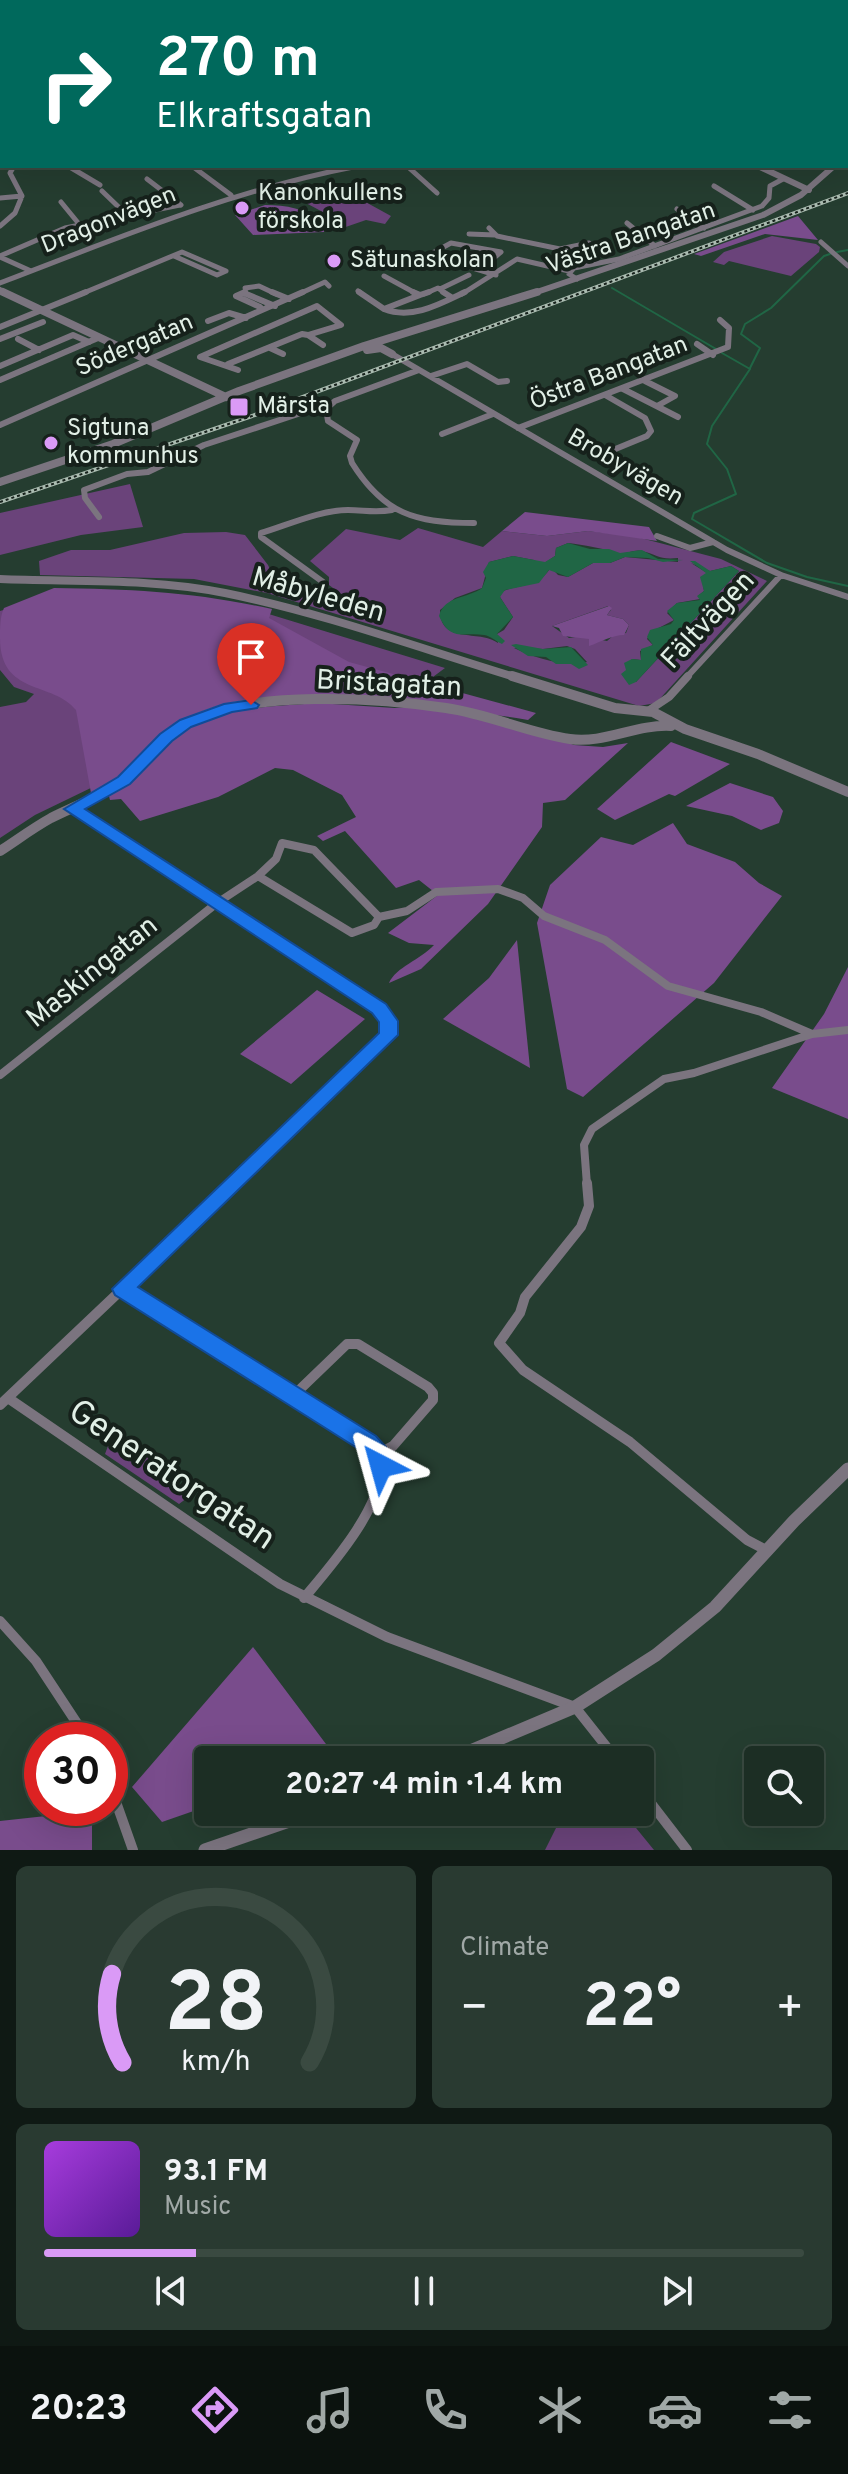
<!DOCTYPE html>
<html lang="en">
<head>
<meta charset="utf-8">
<style>
  :root { --surface:#1c2e24; --page:#293a31; --text:#f1f3f6; --muted:#a0a8a6; --line:#3a4a41; --accent:#da9af6 }
  body { margin:0; font-family:Overpass,sans-serif; background:var(--page); color:var(--text); height:100vh; display:flex; flex-direction:column; font-size:30px; white-space:nowrap }
  * { box-sizing:border-box; margin:0 }
  p { font-size:26px; color:var(--muted) }
  .icon { flex:none; width:44px; height:44px; fill:none; stroke:currentColor; stroke-width:2; stroke-linecap:round; stroke-linejoin:round }
  .map { position:relative; height:1850px; overflow:hidden }
  .panel { display:flex; flex-direction:column; gap:16px; padding:16px; background:#0f1914; flex:1 }
  .panel>* { flex:none }
  .banner { position:absolute; left:0px; top:0px; width:848px; height:168px; box-shadow:0 8px 32px #0002,0 0 0 2px var(--line); background:#00695c; color:#fff; overflow:hidden }
  .controls { position:absolute; left:744px; top:1746px; display:grid; gap:16px }
  .controls a { display:grid; place-items:center; width:80px; height:80px; border-radius:8px; background:var(--surface); box-shadow:0 8px 32px #0002,0 0 0 2px var(--line); font-size:40px }
  .speed { position:absolute; left:24px; top:1722px; display:flex; gap:16px; font-size:40px; font-weight:700; text-align:center }
  .speed>* { display:grid; place-content:center; width:104px; height:104px; border-radius:50%; background:var(--surface); box-shadow:0 8px 32px #0002,0 0 0 2px var(--line); line-height:1 }
  .speed .limit { border:12px solid #d22; background:#fff; color:#111 }
  .pin { position:absolute; display:grid; place-items:center; width:68px; height:68px; color:#fff; margin:-82px -34px; border-radius:50% 50% 50% 0; rotate:-45deg; box-shadow:0 0 8px #0007 }
  .pin .icon { rotate:45deg }
  .me { position:absolute; width:88px; margin:-44px; rotate:321deg; stroke-linejoin:round; filter:drop-shadow(0 0 6px #0008) }
  .turn { display:flex; align-items:center; gap:28px; height:168px; padding:0 24px; font-size:36px }
  .turn .icon { width:104px; height:104px; stroke-width:2.5 }
  .turn b { display:block; font-size:56px; line-height:68px }
  .big { font-size:60px; font-weight:700; line-height:1.1 }
  .panel .widget { flex:1; display:flex; flex-direction:column; justify-content:center; gap:12px; min-width:0; padding:0 28px; border-radius:12px; background:var(--page) }
  .panel .dial { align-items:center; gap:0 }
  .dial svg { height:208px; overflow:visible; fill:none; stroke:var(--line); stroke-width:7; stroke-linecap:round; text-anchor:middle }
  .dial text { fill:var(--text); stroke:none }
  .song { display:flex; align-items:center; gap:24px }
  .cover { width:96px; height:96px; border-radius:12px; background:linear-gradient(135deg,hsl(280 70% 55%),hsl(270 70% 35%)) }
  .played { height:8px; border-radius:4px; background:linear-gradient(90deg,var(--accent) 20%,var(--line) 20%) }
  .keys { display:flex; justify-content:space-around; direction:ltr }
  .heat { display:flex; justify-content:space-between; align-items:center; font-size:44px; direction:ltr }
  .panel .tiles { flex:1; display:grid; gap:16px; grid-template-columns:1fr 1fr }
  .widget:last-child { grid-column:span 2 }
  .trip { position:absolute; left:194px; top:1746px; width:460px; height:80px; border-radius:8px; background:var(--surface); box-shadow:0 8px 32px #0002,0 0 0 2px var(--line); font-weight:700; line-height:80px; text-align:center }
  .menu { display:flex; height:128px; justify-content:space-around; align-items:center; background:#0b120e; color:var(--muted) }
  .menu .icon { width:56px; height:56px }
  .menu .on { color:var(--accent) }
  .menu b { font-size:36px; color:var(--text) }
  .map>svg:first-child { display:block }
  .green { fill:#6a437a; fill-rule:evenodd }
  .forest { fill:#794c8c }
  .water { fill:#206645 }
  .lines { fill:none; stroke-linecap:round; stroke-linejoin:round }
  .stream { stroke:#206645; stroke-width:2 }
  .minor-far3 { stroke:#7b747f; stroke-width:5 }
  .minor-far2 { stroke:#7b747f; stroke-width:6 }
  .minor-far1 { stroke:#7b747f; stroke-width:8 }
  .minor { stroke:#7b747f; stroke-width:10 }
  .tertiary-far3 { stroke:#7b747f; stroke-width:6 }
  .tertiary-far2 { stroke:#7b747f; stroke-width:8 }
  .tertiary-far1 { stroke:#7b747f; stroke-width:10 }
  .tertiary { stroke:#7b747f; stroke-width:13 }
  .rail-casing { stroke:#aabbb0; stroke-width:4 }
  .rail { stroke:#16211b; stroke-width:2; stroke-dasharray:3; stroke-linecap:butt }
  .route { fill:#1a73e8; stroke:#114b97; stroke-width:2 }
  .poi-dot { fill:#da9af6; stroke:#16211b; stroke-width:3 }
  .labels { text-anchor:middle; dominant-baseline:central; stroke-width:8; stroke-linejoin:round; paint-order:stroke }
  .far-poi-label { font-size:24px; fill:#e1efe6; stroke:#16211b; text-anchor:start }
  .far-street-label { font-size:24px; fill:#e1efe6; stroke:#16211b }
  .street-label { font-size:28px; fill:#e1efe6; stroke:#16211b }
  .near-street-label { font-size:34px; fill:#e1efe6; stroke:#16211b }
</style>
</head>
<body>
<div class="map">
<svg width="848" height="1850" viewBox="0 0 848 1850">
  <rect width="100%" height="100%" fill="#253d30"/>
  <!-- green -->
  <path class="green" d="M276 187 351 194 391 216 385 224 366 220 337 230 334 218Z
    M772 236 816 244 820 247 819 252 791 276 729 261 724 265 713 262 724 252Z
    M130 484 143 527 81 535 0 555V513Z
    M418 528 483 547 502 531 547 536 588 531 633 536 721 559 767 581 656 703 639 706 267 593 194 579 40 575 39 561 71 550H110L184 533 226 532 245 535 268 565 279 589 356 609V605L329 585V577L310 561 346 529 400 540ZM568 543C584 545 602 548 617 553 626 555 633 549 642 551 658 555 659 560 678 558V562L625 557 610 563H593L568 577 558 575 546 562 555 556 556 548ZM513 556 534 560 549 570C537 588 518 584 501 592L500 597 513 617 504 630 497 634 498 643C479 629 440 645 440 610L455 598 482 588 489 562ZM691 563 710 571 731 566 739 571 636 682 626 667 632 659 641 660 640 651 653 645 647 639 651 632 674 620 667 613 677 603 700 599 698 596 704 591 702 580 707 573ZM608 606 611 610 607 615 623 619 629 625 626 633 614 635 607 641 582 636 569 638 552 626ZM567 646 575 649 587 662C564 667 535 658 514 648L543 649Z
    M54 595 239 605 445 668 410 694 334 689 188 709 97 785 35 815 0 838V707L26 702 34 694 14 687 0 670V611Z
    M108 1446 133 1463 144 1453 166 1468 157 1479 181 1495 185 1492 191 1495 179 1504 105 1454Z
    M564 1812H623L654 1850H545Z"/>
  <!-- forest -->
  <path class="forest" d="M265 205C287 205 304 209 324 220V232L253 235 235 215Z
    M798 216 818 240 765 234 701 256 694 254Z
    M525 512 649 527 657 541 588 531 547 536 502 531Z
    M54 588C134 589 194 592 272 609L269 618 349 662 536 713 528 720C478 711 428 708 377 704 314 700 245 691 186 719 149 737 130 778 91 793L76 710C53 681 0 696 0 638 0 628 0 616 4 608Z
    M609 606 612 608 607 615 623 619 629 625 624 635C612 635 601 642 589 646V639L563 636 559 628 552 626Z
    M317 703 395 708 424 706 530 729 574 745 603 747 628 743 565 800 543 803 542 827 488 904 421 969 389 983C396 967 420 960 434 945L409 943 388 933 438 895 419 880 396 888 345 831 323 841 317 836 356 817 342 795 293 770 275 768 218 797 140 821 121 799 110 800 109 796C134 778 153 752 178 734 218 706 270 707 317 703Z
    M671 742 730 764 675 796 669 794 615 820 597 809Z
    M730 783 773 797 783 811 779 823 761 830 732 816 686 806Z
    M673 823 687 844 735 862 759 883 782 896 714 983 583 1097 567 1089 537 923 550 885 601 837 633 845Z
    M517 940 530 1068 443 1019 489 978Z
    M848 967V1119L772 1088 824 1014Z
    M317 990 365 1019 291 1084 240 1054Z
    M253 1647 338 1760H208V1806L162 1822 132 1787Z
    M92 1811V1850H0V1821Z"/>
  <!-- water -->
  <path class="water" d="M568 543 590 549H609L620 553 642 550 658 559 683 560 663 562 648 558 625 557 610 563H593L568 577 549 570 539 583 505 590 500 597 513 617 497 634 505 641 502 644C495 641 491 636 484 635 462 632 451 642 439 616 445 595 467 599 482 588L486 578 483 572 489 562 513 556 545 562 555 556 556 548Z
    M690 561H695L710 571 731 566 739 571 636 682 629 685 621 674 626 670 624 663 632 659 641 660V649L653 645 647 637 650 630 671 624 674 620 667 611 677 603 700 600 697 596 704 591 700 577 706 573Z
    M516 644 543 649 571 647 588 665 579 669 571 664H556L546 657 528 656 511 645Z"/>
  <g class="lines">
    <!-- stream -->
    <path class="stream" d="M62 2 68 0
      M837 252 848 250
      M612 288 716 349
      M722 353 750 369 712 426 707 444 727 469 736 494 694 513 692 519 767 563 807 577 848 586
      M750 368 760 348 741 334 745 324 771 308 824 256 830 254"/>
    <!-- minor-far3 -->
    <path class="minor-far3" d="M158 2 164 0
      M590 2 594 0
      M68 166 100 185
      M192 166 231 195
      M407 166 437 193
      M147 179 181 205
      M714 186 753 210
      M102 191 129 217
      M0 198 22 196
      M61 202 79 224
      M677 209 704 228
      M627 223 655 246
      M0 226 15 213 22 196 10 173 14 166
      M489 228 497 236 560 249 581 266
      M469 234 495 235
      M626 235 638 232
      M821 242 848 266
      M560 249 589 243
      M0 256 65 228 180 205
      M174 256 217 275 226 271
      M0 257 31 271
      M575 260 600 255
      M482 268 501 252 451 243 429 255 496 275
      M384 276 417 294
      M577 279 569 274 574 268 619 259 762 206 769 198 770 186 783 179
      M0 283C118 238 233 190 358 166
      M245 288 259 286 276 294
      M440 289 469 275
      M358 291 362 294
      M81 294 182 252 226 271
      M243 294 247 288
      M299 294 325 282 329 286
      M424 294 438 288 446 294
      M462 294 517 259 569 271"/>
    <!-- minor-far2 -->
    <path class="minor-far2" d="M245 292 236 296 260 307
      M272 292 289 299
      M359 292 384 309 420 295
      M413 292 420 295 429 292
      M443 292 451 297
      M244 293 275 306
      M384 309C412 320 440 304 465 292
      M208 321 229 313 246 318
      M0 327 86 292
      M0 339 43 322
      M18 339 39 350
      M697 344 713 355
      M270 348 283 354
      M392 354 727 550 781 575 848 597
      M228 364 302 334 308 335
      M0 366 73 335 89 342
      M238 370 200 357 317 306 341 325 308 335 323 345
      M419 370 335 401 326 409 328 421 357 440 350 456 352 463C384 514 415 523 474 523
      M431 376 467 364 498 382 507 381
      M0 380 98 338
      M645 381 675 396 657 406
      M623 389 678 417
      M0 425 303 292
      M518 428 728 347 729 328 720 320
      M442 434 493 414
      M596 457 647 436 651 431 645 418 605 395
      M99 517 85 498 84 490 127 474 148 472 204 445 310 410 327 408
      M657 536 690 548 713 542
      M323 582 261 537V533C288 525 320 510 348 510 364 510 375 513 392 510
      M686 678 781 575"/>
    <!-- minor-far1 -->
    <path class="minor-far1" d="M648 711 669 697 688 676
      M73 809 379 1009 388 1021 389 1035 232 1185
      M258 876 352 933 374 925 379 917
      M379 917 407 911 436 892 498 889 523 898 544 916 605 940 668 986 761 1012 812 1034 848 1030
      M0 1075 217 903 258 876 276 859 282 843 314 850 379 917
      M587 1185 584 1145 592 1129 664 1079 694 1073 812 1034"/>
    <!-- minor -->
    <path class="minor" d="M587 1183 589 1206 581 1227 525 1297 520 1313 499 1343 523 1370 630 1442 747 1540 768 1551
      M122 1289 368 1443C373 1449 380 1455 381 1464 384 1506 330 1567 304 1598
      M293 1396 347 1344H358L428 1387 433 1393V1400L393 1446 378 1454
      M8 1398 280 1584 387 1637 575 1707 617 1760
      M0 1405 234 1183
      M0 1621 36 1661 88 1740
      M110 1785 133 1850
      M640 1789 687 1850"/>
    <!-- tertiary-far3 -->
    <path class="tertiary-far3" d="M846 130 848 120
      M758 166 809 190
      M0 290 7 294
      M531 294 763 215 801 195 834 166"/>
    <!-- tertiary-far2 -->
    <path class="tertiary-far2" d="M3 292 226 397
      M367 350 381 348 392 354
      M0 482 113 444 239 391 364 346 537 292
      M0 579C74 582 152 578 225 593 324 613 422 649 518 678"/>
    <!-- tertiary-far1 -->
    <path class="tertiary-far1" d="M512 676 615 708 653 712 685 729 758 754 848 792
      M0 851C17 840 33 828 51 818 73 807 95 799 116 785 143 768 161 739 189 723 247 689 381 698 446 708 489 714 528 733 570 739 604 744 636 724 671 726"/>
    <!-- tertiary -->
    <path class="tertiary" d="M449 1760 575 1707 656 1655 715 1607 794 1521 848 1469
      M205 1850 315 1812"/>
    <defs>
      <path id="rail" d="M0 502 252 416 848 193"/>
    </defs>
    <!-- rail casing -->
    <use href="#rail" class="rail-casing"/>
    <!-- rail -->
    <use href="#rail" class="rail"/>
  </g>
  <!-- route -->
  <path class="route" d="M251 700 259 705 257 708 232 712 191 727 172 741 130 784 85 809 386 1004 398 1021V1035L138 1287 376 1436 386 1447 393 1466 389 1473 381 1476 372 1473 367 1459 360 1450 115 1295 112 1289 379 1033V1022L372 1013 64 809 118 777 160 734 180 720 224 704Z"/>
  <!-- markers -->
  <g class="poi-dot">
    <circle cx="242" cy="208" r="8"/>
    <circle cx="334" cy="261" r="8"/>
    <rect x="229" y="397" width="20" height="20" rx="4"/>
    <circle cx="51" cy="443" r="8"/>
  </g>
  <g class="labels">
    <!-- far-poi labels -->
    <g class="far-poi-label">
      <text x="258" y="194">Kanonkullens<tspan x="258" dy="28">förskola</tspan></text>
      <text x="350" y="261">Sätunaskolan</text>
      <text x="257" y="407">Märsta</text>
      <text x="67" y="429">Sigtuna<tspan x="67" dy="28">kommunhus</tspan></text>
    </g>
    <!-- far-street labels -->
    <g class="far-street-label">
      <text transform="translate(109 221) rotate(-22)">Dragonvägen</text>
      <text transform="translate(631 239) rotate(-19)">Västra Bangatan</text>
      <text transform="translate(135 346) rotate(-23)">Södergatan</text>
      <text transform="translate(609 374) rotate(-21)">Östra Bangatan</text>
      <text transform="translate(625 468) rotate(30)">Brobyvägen</text>
    </g>
    <!-- street labels -->
    <g class="street-label">
      <text transform="translate(318 596) rotate(16)">Måbyleden</text>
      <text transform="translate(709 621) rotate(-47)">Fältvägen</text>
      <text transform="translate(389 685) rotate(3)">Bristagatan</text>
      <text transform="translate(93 973) rotate(-39)">Maskingatan</text>
    </g>
    <!-- near-street labels -->
    <g class="near-street-label">
      <text transform="translate(171 1476) rotate(34)">Generatorgatan</text>
    </g>
  </g>
</svg>
<div class="controls">
<a><svg class="icon" aria-label="search" viewBox="0 0 24 24"><circle cx="10" cy="10" r="6"/><path d="M15 15l6 6"/></svg></a>
</div>
<div class="speed"><div class="limit">30</div></div>
<div class="pin" style="left:251px;top:705px;background:#d93025"><svg class="icon" aria-label="arrive" viewBox="0 0 24 24"><path d="M6 21V4h12l-3 4 3 4H6"/></svg></div>
<svg class="me" style="left:381px;top:1466px" viewBox="-20 -20 40 40"><path d="M0-17L14 15 0 8-14 15z" fill="#1a73e8" stroke="#fff" stroke-width="4"/></svg>
<div class="trip">20:27 · 4 min · 1.4 km</div>
<div class="banner">
<div class="turn"><svg class="icon" aria-label="right" viewBox="0 0 24 24"><path d="M7 20v-9h11M14 6l5 5-5 5"/></svg><div><b>270 m</b>Elkraftsgatan</div></div>
</div>
</div>
<section class="panel">
<div class="tiles">
<div class="widget dial"><svg viewBox="0 0 100 80">
<path d="M14 69A42 42 0 1 1 86 69"/>
<path d="M14 69A42 42 0 0 1 10 35" stroke="#da9af6"/>
<text x="50" y="56" font-size="32" font-weight="700">28</text>
<text x="50" y="72" font-size="11">km/h</text>
</svg></div>
<div class="widget"><p>Climate</p>
<div class="heat"><a>−</a><b class="big">22°</b><a>+</a></div>
</div>
<div class="widget">
<div class="song"><i class="cover"></i><div><b>93.1 FM</b><p>Music</p></div></div>
<div class="played"></div>
<div class="keys"><svg class="icon" aria-label="previous" viewBox="0 0 24 24"><path d="M18 5L8 12l10 7zM5 5v14"/></svg><svg class="icon" aria-label="pause" viewBox="0 0 24 24"><path d="M8 5v14M16 5v14"/></svg><svg class="icon" aria-label="next" viewBox="0 0 24 24"><path d="M6 5l10 7-10 7zM19 5v14"/></svg></div>
</div>
</div>
</section>
<nav class="menu">
<b>20:23</b>
<svg class="icon on" aria-label="directions" viewBox="0 0 24 24"><path d="M12 3l9 9-9 9-9-9zM9 14v-3h6M13 9l2 2-2 2"/></svg>
<svg class="icon" aria-label="music" viewBox="0 0 24 24"><path d="M9 18V5l10-2v13"/><circle cx="6" cy="18" r="3"/><circle cx="16" cy="16" r="3"/></svg>
<svg class="icon" aria-label="phone" viewBox="0 0 24 24"><path d="M5 4h4l2 5-3 2q2 4 5 5l2-3 5 2v4C11 20 4 13 5 4z"/></svg>
<svg class="icon" aria-label="climate" viewBox="0 0 24 24"><path d="M12 3v18M4 7l16 10M4 17L20 7"/></svg>
<svg class="icon" aria-label="car" viewBox="0 0 24 24"><path d="M5 17H2v-5l4-1 3-4h7l3 4 3 1v5h-3M9 17h6M6 11h13"/><circle cx="7" cy="17" r="2"/><circle cx="17" cy="17" r="2"/></svg>
<svg class="icon" aria-label="filters" viewBox="0 0 24 24"><path d="M4 7h16M4 17h16"/><circle cx="9" cy="7" r="2"/><circle cx="15" cy="17" r="2"/></svg>
</nav>
</body>
</html>
